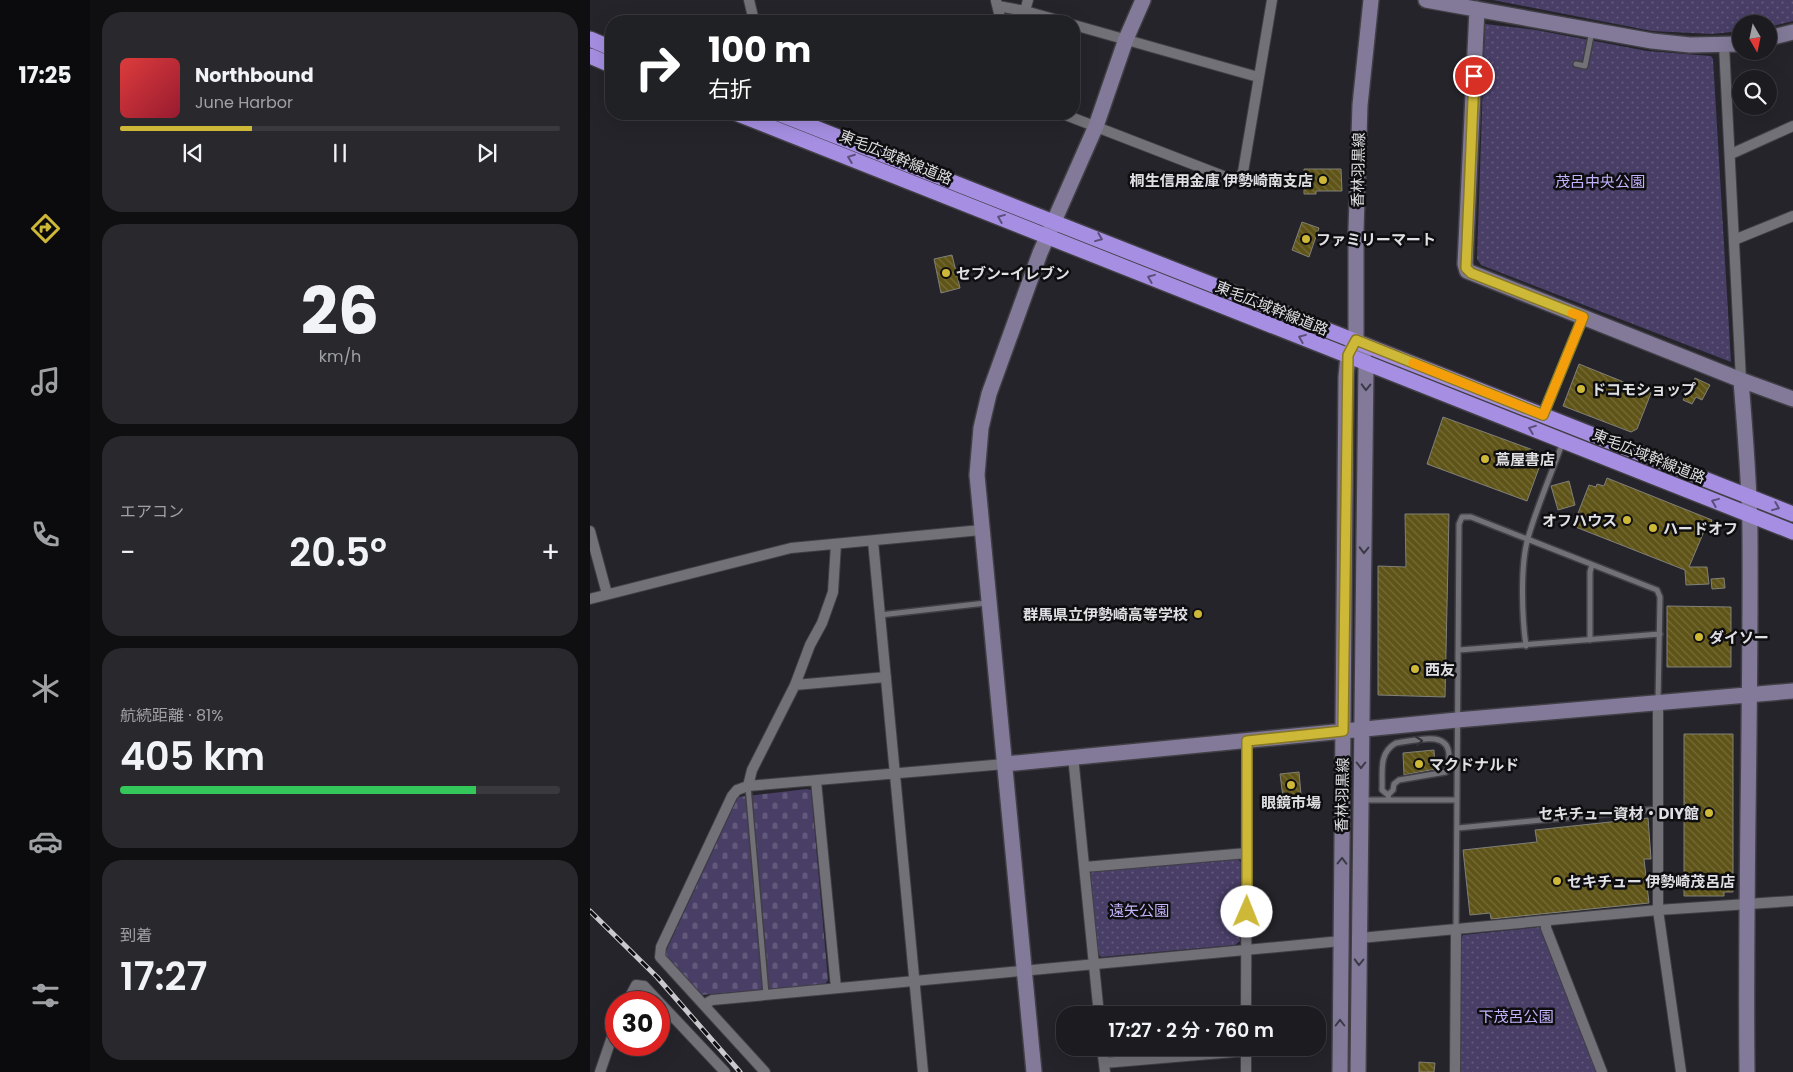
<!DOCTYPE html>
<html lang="ja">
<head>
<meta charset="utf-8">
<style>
  :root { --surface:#1c1b20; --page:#29282d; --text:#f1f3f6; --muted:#a0a1a5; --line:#3a393e; --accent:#ceb837 }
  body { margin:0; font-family:Poppins,"Noto Sans JP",sans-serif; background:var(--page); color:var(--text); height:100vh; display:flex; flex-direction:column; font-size:19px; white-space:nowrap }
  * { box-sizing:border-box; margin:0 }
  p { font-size:16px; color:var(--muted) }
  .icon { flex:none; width:28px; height:28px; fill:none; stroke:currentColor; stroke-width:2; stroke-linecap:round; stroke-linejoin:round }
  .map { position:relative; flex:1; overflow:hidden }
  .details { display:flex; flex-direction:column; gap:12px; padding:12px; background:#0f0f12; width:500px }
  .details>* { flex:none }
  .guide { position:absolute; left:15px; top:15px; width:475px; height:105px; border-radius:20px; box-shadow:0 5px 20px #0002,0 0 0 1px var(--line); background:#202124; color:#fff; overflow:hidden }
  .needle { width:32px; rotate:171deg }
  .fabs { position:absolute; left:1142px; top:15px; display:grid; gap:10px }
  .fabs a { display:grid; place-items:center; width:45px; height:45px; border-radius:50%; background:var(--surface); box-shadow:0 5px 20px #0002,0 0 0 1px var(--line); font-size:25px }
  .speed { position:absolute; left:15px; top:991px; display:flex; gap:10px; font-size:25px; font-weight:700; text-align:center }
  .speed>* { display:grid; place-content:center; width:65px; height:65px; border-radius:50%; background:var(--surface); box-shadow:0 5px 20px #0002,0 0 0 1px var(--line); line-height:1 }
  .speed .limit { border:8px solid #d22; background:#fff; color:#111 }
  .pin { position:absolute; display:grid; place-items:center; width:42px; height:42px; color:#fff; margin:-21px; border:2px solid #fff; border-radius:50%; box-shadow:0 1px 5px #0007 }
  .me { position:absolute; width:55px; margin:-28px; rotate:1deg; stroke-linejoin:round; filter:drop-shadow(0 0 4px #0008) }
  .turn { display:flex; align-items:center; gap:18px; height:105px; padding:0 20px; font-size:22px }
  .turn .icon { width:65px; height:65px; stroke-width:2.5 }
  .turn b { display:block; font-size:35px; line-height:42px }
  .big { font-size:38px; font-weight:600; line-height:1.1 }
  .details .tile { flex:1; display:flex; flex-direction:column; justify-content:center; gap:8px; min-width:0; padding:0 18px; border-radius:20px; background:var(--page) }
  .details .dial { align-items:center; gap:0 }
  .dial b { font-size:65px; line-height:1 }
  .song { display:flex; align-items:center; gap:15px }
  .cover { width:60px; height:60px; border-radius:8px; background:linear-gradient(135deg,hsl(0 70% 55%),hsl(350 70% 35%)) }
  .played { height:5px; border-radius:2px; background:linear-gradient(90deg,var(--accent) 30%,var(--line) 30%) }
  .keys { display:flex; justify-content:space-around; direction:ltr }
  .heat { display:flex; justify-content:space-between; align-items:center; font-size:28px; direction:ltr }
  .charge { height:8px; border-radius:4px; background:linear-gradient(90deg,#34c759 81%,var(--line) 0) }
  .trip { position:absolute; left:466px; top:1006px; width:270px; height:50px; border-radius:20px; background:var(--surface); box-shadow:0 5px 20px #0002,0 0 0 1px var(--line); font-weight:600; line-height:50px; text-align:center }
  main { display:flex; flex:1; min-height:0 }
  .dock { display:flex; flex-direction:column; width:90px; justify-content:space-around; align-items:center; background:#0b0b0d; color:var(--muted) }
  .dock .icon { width:35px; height:35px }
  .dock .current { color:var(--accent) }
  .dock b { font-size:22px; color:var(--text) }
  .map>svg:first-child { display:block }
  .grass { fill:url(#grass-dots) }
  .cemetery { fill:url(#cemetery-stones) }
  .building { fill:url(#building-back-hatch); stroke:#818079 }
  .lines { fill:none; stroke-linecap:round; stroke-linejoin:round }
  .lane-casing { stroke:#413f45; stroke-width:8 }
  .street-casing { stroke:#413f45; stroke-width:12 }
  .secondary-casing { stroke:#413f45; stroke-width:18 }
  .highway-casing { stroke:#413f45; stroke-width:18 }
  .lane { stroke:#727178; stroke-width:5 }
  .street { stroke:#727178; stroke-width:10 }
  .secondary { stroke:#827a98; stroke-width:15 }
  .highway { stroke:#a68fe2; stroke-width:15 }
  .rail-casing { stroke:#cac9cd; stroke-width:5 }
  .rail { stroke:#0e0e11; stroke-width:3; stroke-dasharray:9; stroke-linecap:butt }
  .oneway { stroke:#5a4e7a }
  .oneway2 { stroke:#3c3947 }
  .oneway3 { stroke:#313135 }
  .route-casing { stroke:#867824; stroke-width:12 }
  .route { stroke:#ceb837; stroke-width:9 }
  .slow { stroke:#f59e0b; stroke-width:9 }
  .poi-dot { fill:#ceb837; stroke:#0e0e11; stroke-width:2 }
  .labels { text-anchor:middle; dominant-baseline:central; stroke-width:5; stroke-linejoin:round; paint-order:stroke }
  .street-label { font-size:15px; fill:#e0dfe3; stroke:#0e0e11 }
  .poi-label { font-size:15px; font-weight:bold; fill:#e0dfe3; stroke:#0e0e11; text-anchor:start }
  .park-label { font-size:15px; fill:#c5b2fc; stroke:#0e0e11 }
</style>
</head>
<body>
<main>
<nav class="dock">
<b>17:25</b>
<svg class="icon current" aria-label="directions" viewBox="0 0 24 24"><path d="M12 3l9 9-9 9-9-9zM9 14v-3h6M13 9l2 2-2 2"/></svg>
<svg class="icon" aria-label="music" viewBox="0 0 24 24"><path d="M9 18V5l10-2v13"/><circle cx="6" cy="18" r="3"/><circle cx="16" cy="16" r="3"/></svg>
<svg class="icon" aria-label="phone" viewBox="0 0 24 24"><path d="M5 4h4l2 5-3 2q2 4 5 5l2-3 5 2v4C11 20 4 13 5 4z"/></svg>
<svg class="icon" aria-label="climate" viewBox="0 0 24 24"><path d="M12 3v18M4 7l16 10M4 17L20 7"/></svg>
<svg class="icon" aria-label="car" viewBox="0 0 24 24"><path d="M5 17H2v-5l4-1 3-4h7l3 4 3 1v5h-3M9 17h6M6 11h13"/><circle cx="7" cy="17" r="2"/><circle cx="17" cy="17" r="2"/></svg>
<svg class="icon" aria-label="filters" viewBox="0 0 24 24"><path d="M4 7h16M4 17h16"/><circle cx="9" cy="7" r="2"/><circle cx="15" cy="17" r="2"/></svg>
</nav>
<section class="details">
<div class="tile">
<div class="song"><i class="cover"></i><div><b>Northbound</b><p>June Harbor</p></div></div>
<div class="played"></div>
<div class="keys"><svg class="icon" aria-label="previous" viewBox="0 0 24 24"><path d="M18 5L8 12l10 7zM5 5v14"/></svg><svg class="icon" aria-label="pause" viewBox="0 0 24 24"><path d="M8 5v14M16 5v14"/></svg><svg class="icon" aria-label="next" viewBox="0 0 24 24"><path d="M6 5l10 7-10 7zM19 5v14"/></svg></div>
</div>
<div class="tile dial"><b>26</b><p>km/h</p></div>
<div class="tile"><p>エアコン</p>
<div class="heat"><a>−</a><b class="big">20.5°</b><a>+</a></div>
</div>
<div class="tile"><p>航続距離 · 81%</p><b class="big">405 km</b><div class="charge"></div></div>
<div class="tile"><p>到着</p><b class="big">17:27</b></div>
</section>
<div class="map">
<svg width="1203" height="1072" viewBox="0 0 1203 1072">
  <defs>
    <pattern id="grass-dots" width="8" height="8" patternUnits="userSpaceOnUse" patternTransform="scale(1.25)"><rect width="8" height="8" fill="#493e66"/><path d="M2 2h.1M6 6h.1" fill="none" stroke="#63597c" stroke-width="1.8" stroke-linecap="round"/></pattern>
    <pattern id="cemetery-stones" width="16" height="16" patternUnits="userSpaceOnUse" patternTransform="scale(1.25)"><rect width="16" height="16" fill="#493e66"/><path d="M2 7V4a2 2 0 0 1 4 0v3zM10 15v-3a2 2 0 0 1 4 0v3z" fill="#63597c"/></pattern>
    <pattern id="building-back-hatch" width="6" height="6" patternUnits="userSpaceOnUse" patternTransform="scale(1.25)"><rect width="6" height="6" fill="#5f5417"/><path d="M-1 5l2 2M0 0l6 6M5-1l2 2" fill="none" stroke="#766c39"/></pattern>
  </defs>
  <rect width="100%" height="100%" fill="#25242a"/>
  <!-- grass -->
  <path class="grass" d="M903 0H1203V21L1179 27V24H1151V31L1122 34 1062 31Z
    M895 24 946 30 1057 51 1121 56 1123 59 1141 362 891 265 887 259Z
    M648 859 651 863 650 941 645 945 511 957 507 953 499 874 504 871Z
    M950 927 953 930 1006 1072H870L871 939 873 935Z"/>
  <!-- cemetery -->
  <path class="cemetery" d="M217 789 221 790 238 980 235 984 111 995 75 957V953L148 797Z"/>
  <!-- building -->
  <path class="building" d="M714 169H751L752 191H726V194H714Z
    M712 222 729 228 719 257 702 250Z
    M362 255 370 288 351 293 344 259Z
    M989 364 1061 393 1047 429 1041 432 973 406Z
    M1105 378 1120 385 1112 400 1106 397 1102 404 1093 400Z
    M853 417 954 454 937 501 837 464Z
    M1017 478 1122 520 1118 530 1115 529 1099 567H1117L1119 584 1096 585 1095 570 983 526 999 485 1006 487 1007 484 1014 486Z
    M979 481 985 505 968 510 961 486Z
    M815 514H859L855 697 788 695V566L816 567Z
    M1134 578 1135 588 1122 589 1121 579Z
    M1077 606 1141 607V667H1077Z
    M1094 734H1143V892H1134V896H1094Z
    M844 750 845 769 814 775 813 753Z
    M709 772 711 795 693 797 690 774Z
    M1058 818 1061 859H1054L1059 903 901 919 900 913 880 915 873 850 947 842 945 830Z
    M829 1062 845 1063 844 1072H829Z"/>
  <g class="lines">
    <defs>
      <path id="lane" d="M986 64 995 66 1002 31
        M290 615 396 603
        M1000 640V572L1002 565
        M936 646C932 618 930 565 938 538 947 506 961 475 972 444
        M869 650 1070 634
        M158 786 176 994
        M798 795 792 790C793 772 788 753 806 743 824 741 859 729 859 756 859 762 859 766 856 772L809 780 804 784 803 790 798 795 799 800
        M774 800H867
        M868 828 1068 809
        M866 930 869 524 872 517H881L1067 590 1070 597 1068 701"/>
      <path id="street" d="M159 0 164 21
        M438 0 435 11 471 21
        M406 1 411 21
        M408 6 435 11
        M484 25 668 77
        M1134 45 1151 380
        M473 114 641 179H648L653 172 682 0
        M1141 154 1203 126
        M1144 240 1203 216
        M953 415 993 317
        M0 531 17 594
        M283 541 333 1072
        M0 599 201 548 391 530
        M205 685 296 677
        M1068 703V910L1091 1072
        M483 756 509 1015
        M226 781 246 988
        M158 786 162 770 205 685 220 645 232 623 243 592 246 544
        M495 867 657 853
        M956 921V928L1012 1072
        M770 938 1068 910 1203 901
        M37 1002 46 985 54 986 135 1072
        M115 1004 122 1000 751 941
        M656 1015 657 741
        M512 1048 515 1072
        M514 1063 656 1051
        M10 1072 26 1025
        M175 1072 70 957 71 947 142 796 147 790 158 786 415 764
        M656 1072V1048
        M865 1072 866 930"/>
      <path id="secondary" d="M836 0 1062 41 1100 45 1151 44
        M887 9 875 264 877 271 1151 380 1203 399
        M1179 38 1203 32
        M1151 380C1155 433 1160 486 1160 539 1161 717 1155 894 1157 1072
        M415 764 867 720 1203 691
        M444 1072 387 475 391 428 399 394 450 253 506 126 536 39 553 0
        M750 1072 756 377 758 355 764 345
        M768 1072 776 364 766 340V230L770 105 781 0"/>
      <path id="highway" d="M0 39 21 48
        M0 56 21 65
        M148 114 1203 532
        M190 114 1203 514"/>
    </defs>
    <!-- lane casing -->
    <use href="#lane" class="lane-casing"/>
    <!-- street casing -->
    <use href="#street" class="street-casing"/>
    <!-- secondary casing -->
    <use href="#secondary" class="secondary-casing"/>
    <!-- highway casing -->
    <use href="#highway" class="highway-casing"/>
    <!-- lane -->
    <use href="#lane" class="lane"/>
    <!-- street -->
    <use href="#street" class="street"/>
    <!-- secondary -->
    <use href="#secondary" class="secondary"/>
    <!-- highway -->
    <use href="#highway" class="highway"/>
    <defs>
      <path id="rail" d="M0 911 67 977 150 1072"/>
    </defs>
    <!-- rail casing -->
    <use href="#rail" class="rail-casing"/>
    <!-- rail -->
    <use href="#rail" class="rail"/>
  </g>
  <!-- one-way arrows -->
  <defs><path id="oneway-chevron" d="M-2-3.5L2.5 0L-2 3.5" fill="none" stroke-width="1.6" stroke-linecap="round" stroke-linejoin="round" transform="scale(1.25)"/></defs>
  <g class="oneway">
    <use href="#oneway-chevron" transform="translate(261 158) rotate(-159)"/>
    <use href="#oneway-chevron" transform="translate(411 218) rotate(-158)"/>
    <use href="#oneway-chevron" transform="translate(509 238) rotate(22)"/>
    <use href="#oneway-chevron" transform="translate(561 278) rotate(-158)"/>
    <use href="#oneway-chevron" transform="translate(712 338) rotate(-158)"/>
    <use href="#oneway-chevron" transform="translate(942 429) rotate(-159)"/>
    <use href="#oneway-chevron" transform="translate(1125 502) rotate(-158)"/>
    <use href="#oneway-chevron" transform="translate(1186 507) rotate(22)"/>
  </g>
  <g class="oneway2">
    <use href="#oneway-chevron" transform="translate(776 387) rotate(91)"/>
    <use href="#oneway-chevron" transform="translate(774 550) rotate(91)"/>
    <use href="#oneway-chevron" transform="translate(771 765) rotate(90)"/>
    <use href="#oneway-chevron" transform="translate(752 861) rotate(-89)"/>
    <use href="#oneway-chevron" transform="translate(769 962) rotate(91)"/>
    <use href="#oneway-chevron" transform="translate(750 1023) rotate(-90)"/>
  </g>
  <use class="oneway3" href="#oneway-chevron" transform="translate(829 741) rotate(-6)"/>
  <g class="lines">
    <defs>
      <path id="route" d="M657 912V741L753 731 758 355 766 340 953 415 993 317 881 273 876 268 884 76"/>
    </defs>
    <!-- route casing -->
    <use href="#route" class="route-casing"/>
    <!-- route -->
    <use href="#route" class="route"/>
    <!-- slow -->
    <path class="slow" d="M823 363 953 415 993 317 982 313"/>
  </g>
  <!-- markers -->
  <g class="poi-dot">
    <circle cx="733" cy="180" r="5"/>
    <circle cx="716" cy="239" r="5"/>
    <circle cx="356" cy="273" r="5"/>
    <circle cx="991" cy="389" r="5"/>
    <circle cx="895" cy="459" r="5"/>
    <circle cx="1037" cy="520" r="5"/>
    <circle cx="1063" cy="528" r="5"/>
    <circle cx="608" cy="614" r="5"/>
    <circle cx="1109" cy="637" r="5"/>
    <circle cx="825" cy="669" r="5"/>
    <circle cx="829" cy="764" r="5"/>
    <circle cx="701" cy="785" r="5"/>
    <circle cx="1119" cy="813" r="5"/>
    <circle cx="967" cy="881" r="5"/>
  </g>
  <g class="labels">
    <!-- street labels -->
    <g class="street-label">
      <text transform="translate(306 157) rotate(22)">東毛広域幹線道路</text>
      <text transform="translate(768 170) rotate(-89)">香林羽黒線</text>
      <text transform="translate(682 308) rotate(22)">東毛広域幹線道路</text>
      <text transform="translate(1059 456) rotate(22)">東毛広域幹線道路</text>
      <text transform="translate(752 795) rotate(-89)">香林羽黒線</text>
    </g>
    <!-- poi labels -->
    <g class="poi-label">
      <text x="723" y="180" text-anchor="end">桐生信用金庫 伊勢崎南支店</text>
      <text x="726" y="239">ファミリーマート</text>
      <text x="366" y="273">セブン-イレブン</text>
      <text x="1001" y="389">ドコモショップ</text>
      <text x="905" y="459">蔦屋書店</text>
      <text x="1027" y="520" text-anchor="end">オフハウス</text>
      <text x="1073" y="528">ハードオフ</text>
      <text x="598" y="614" text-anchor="end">群馬県立伊勢崎高等学校</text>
      <text x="1119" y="637">ダイソー</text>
      <text x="835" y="669">西友</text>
      <text x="839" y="764">マクドナルド</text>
      <text x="701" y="802" text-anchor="middle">眼鏡市場</text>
      <text x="1109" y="813" text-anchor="end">セキチュー資材・DIY館</text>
      <text x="977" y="881">セキチュー 伊勢崎茂呂店</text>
    </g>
    <!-- park labels -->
    <g class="park-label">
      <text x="1010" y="181">茂呂中央公園</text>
      <text x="549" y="910">遠矢公園</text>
      <text x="926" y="1016">下茂呂公園</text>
    </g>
  </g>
</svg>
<div class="fabs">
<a><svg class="needle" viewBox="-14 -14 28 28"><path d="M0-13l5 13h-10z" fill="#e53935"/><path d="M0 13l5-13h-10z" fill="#a0a1a5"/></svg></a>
<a><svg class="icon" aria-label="search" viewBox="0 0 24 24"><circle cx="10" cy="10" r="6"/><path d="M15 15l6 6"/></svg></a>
</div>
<div class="speed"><div class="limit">30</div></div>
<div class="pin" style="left:884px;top:76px;background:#d93025"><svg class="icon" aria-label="arrive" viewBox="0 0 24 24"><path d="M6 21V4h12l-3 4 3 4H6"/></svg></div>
<svg class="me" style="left:657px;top:912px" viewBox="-20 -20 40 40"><circle r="19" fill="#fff"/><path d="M0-13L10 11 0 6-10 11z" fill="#ceb837"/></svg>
<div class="trip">17:27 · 2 分 · 760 m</div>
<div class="guide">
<div class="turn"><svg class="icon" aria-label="right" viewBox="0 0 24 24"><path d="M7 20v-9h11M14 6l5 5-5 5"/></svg><div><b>100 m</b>右折</div></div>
</div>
</div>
</main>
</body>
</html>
